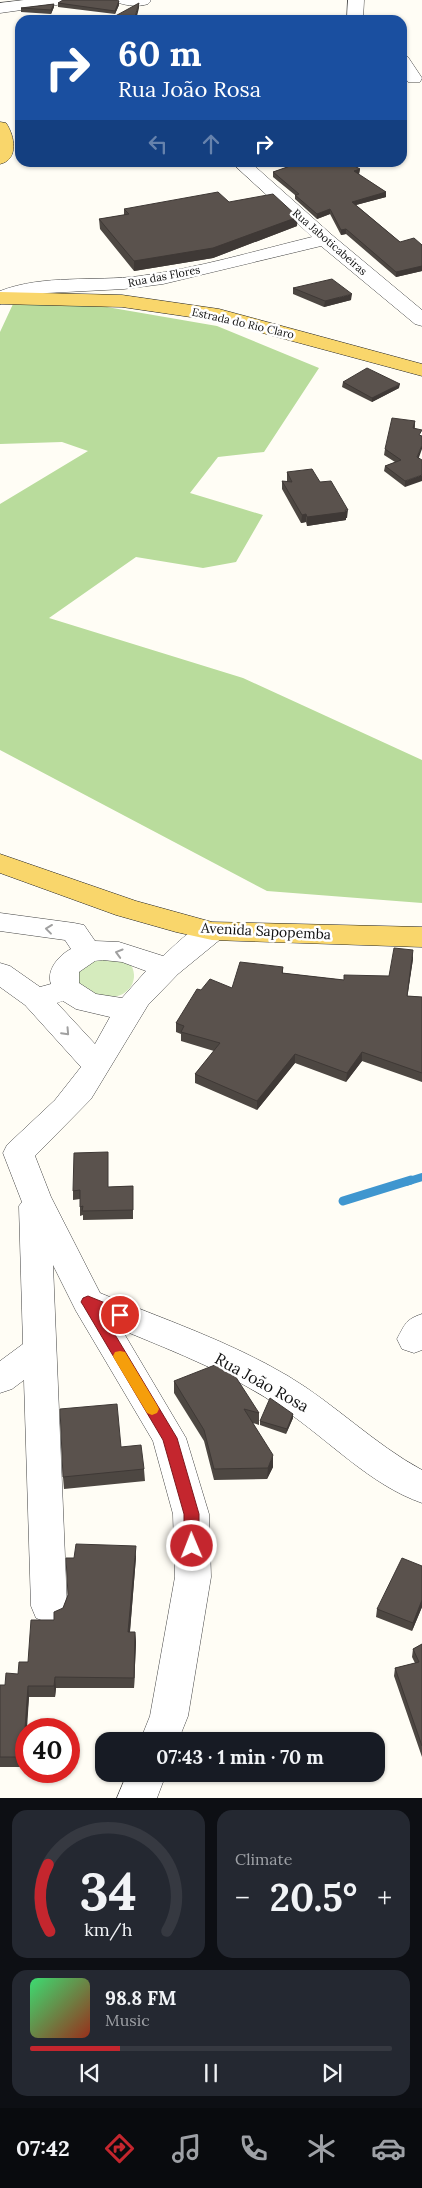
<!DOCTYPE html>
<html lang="en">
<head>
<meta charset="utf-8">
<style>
  :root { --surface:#171b24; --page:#242831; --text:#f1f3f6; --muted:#9ea1a6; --line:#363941; --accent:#c4262e }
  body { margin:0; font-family:Lora,serif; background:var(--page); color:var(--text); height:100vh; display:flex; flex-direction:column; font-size:19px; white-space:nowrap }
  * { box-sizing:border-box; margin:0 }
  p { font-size:16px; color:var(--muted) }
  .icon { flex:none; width:28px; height:28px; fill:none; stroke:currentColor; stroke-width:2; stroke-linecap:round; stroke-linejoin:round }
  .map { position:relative; height:1798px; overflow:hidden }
  .side { display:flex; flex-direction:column; gap:12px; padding:12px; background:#0d0f14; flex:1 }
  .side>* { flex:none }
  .hud { position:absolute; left:15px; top:15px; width:392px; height:152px; border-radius:15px; box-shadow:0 1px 4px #0004; background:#1a4fa0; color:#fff; overflow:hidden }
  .speed { position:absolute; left:15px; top:1718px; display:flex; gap:10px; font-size:25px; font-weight:700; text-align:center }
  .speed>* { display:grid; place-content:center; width:65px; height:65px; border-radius:50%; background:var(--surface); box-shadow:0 1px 4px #0004; line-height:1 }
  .speed .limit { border:8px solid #d22; background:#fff; color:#111 }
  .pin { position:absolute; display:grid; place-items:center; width:42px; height:42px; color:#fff; margin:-21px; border:2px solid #fff; border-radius:50%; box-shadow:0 1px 5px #0007 }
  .me { position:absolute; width:55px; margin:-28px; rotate:359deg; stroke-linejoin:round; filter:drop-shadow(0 0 4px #0008) }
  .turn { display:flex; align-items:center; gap:18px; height:105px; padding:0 20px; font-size:22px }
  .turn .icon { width:65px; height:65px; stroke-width:2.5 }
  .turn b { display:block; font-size:35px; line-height:42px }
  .lanes { display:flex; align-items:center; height:48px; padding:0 20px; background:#0003; justify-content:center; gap:25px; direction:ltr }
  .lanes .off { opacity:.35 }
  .big { font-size:38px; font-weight:800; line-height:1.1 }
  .side .tile { flex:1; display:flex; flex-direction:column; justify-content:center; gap:8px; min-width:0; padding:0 18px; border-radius:15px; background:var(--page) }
  .side .dial { align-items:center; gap:0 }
  .dial svg { height:130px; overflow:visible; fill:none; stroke:var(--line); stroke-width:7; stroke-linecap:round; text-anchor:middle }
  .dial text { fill:var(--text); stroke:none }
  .song { display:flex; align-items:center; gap:15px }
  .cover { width:60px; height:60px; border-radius:8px; background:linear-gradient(135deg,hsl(140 70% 55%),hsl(10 70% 35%)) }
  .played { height:5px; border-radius:2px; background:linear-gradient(90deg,var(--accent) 25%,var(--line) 25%) }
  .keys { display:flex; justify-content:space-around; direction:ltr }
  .heat { display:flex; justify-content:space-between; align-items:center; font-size:28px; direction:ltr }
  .side .tiles { flex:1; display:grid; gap:12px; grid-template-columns:1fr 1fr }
  .tile:last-child { grid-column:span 2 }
  .trip { position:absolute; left:95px; top:1732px; width:290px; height:50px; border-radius:15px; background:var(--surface); box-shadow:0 1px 4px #0004; font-weight:800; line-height:50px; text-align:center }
  .tab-bar { display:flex; height:80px; justify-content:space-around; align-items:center; background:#090b0e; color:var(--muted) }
  .tab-bar .icon { width:35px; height:35px }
  .tab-bar .active { color:var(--accent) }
  .tab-bar b { font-size:22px; color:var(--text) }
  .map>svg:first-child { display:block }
  .green { fill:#d5ebbd }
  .forest { fill:#b9dc9c }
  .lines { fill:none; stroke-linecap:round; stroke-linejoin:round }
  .stream-far1 { stroke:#3f96cf; stroke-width:8 }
  .stream { stroke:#3f96cf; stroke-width:9 }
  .minor-casing { stroke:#444; stroke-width:1 }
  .major-casing { stroke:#222; stroke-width:1 }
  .minor { fill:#fff; fill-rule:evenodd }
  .major { fill:#f9d66b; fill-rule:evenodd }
  .wall { fill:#4d4742 }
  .shaded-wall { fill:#3f3936 }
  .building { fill:#5a524d; stroke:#3f3936 }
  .oneway { stroke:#a0a0a0 }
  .route { fill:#c4262e; stroke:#7f191e }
  .slow { fill:#f59e0b }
  .labels { text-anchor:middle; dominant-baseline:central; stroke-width:5; stroke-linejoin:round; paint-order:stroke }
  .far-street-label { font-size:11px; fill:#111; stroke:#fff }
  .street-label { font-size:14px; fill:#111; stroke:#fff }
  .near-street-label { font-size:16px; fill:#111; stroke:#fff }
</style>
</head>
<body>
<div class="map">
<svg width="422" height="1798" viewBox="0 0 422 1798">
  <rect width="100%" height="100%" fill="#fffdf5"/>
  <!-- green -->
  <path class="green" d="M93 956 129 962C142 979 128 998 109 997 100 997 90 993 81 992L74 972Z"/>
  <!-- forest -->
  <path class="forest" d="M13 304 101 306 217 326 319 368 264 452 218 457 190 493 263 515 236 562 203 568 136 557 49 618 243 678 422 760V903L267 891 0 750V504L88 451 62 442 0 444V332Z"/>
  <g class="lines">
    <!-- stream-far1 -->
    <path class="stream-far1" d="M406 1182 422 1177"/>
    <!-- stream -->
    <path class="stream" d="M343 1201 411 1180"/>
    <defs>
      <path id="minor" d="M24 0H65L62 3 57 5 0 13V3Z
        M116 0H150L151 1 148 4C139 7 128 6 119 3Z
        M348 0H364L363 20H347Z
        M402 55 408 57 422 78 420 82H408C402 73 402 66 402 55Z
        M231 162H250L332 235 422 310V326L415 324 321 246 163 284 124 289 47 293 19 298 0 304V291C44 274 94 282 140 276 198 268 255 251 312 237Z
        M0 913 74 923 84 925 95 941 119 942 163 956C179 942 199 918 222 924L226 931 222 938 178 974 148 1005 91 1099 35 1156 51 1197 100 1293C163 1319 229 1341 288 1376 335 1404 374 1444 422 1470V1503C370 1485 329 1440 283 1409 234 1375 178 1353 122 1330L186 1438 209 1514 211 1577 188 1716 178 1741H140L150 1716 175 1577 173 1514 153 1441 76 1311 53 1265 67 1606 62 1618 49 1623 36 1618 31 1606 24 1380 12 1389 0 1393V1361L23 1344 19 1206 22 1202 3 1153 7 1145 55 1100 81 1067 25 1005 0 987V963L10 966 40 987 51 984C46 970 59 955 71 949L65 940 0 931ZM103 960 122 962 146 971 122 998 96 994 79 983V972L95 961ZM63 1001 76 1009 110 1017 95 1044 57 1003Z
        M422 1314V1350L414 1353 402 1349 397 1339C405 1324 406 1319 422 1314Z
        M127 1774H166L157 1798H117Z"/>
      <path id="major" d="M0 122 6 123C15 136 19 160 0 164Z
        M0 292 122 295 219 309 422 364V376L218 321 122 307 0 304Z
        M0 854 136 901 212 922 422 927V947L212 940 176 932 116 915 0 873Z"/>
    </defs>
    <!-- minor casing -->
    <use href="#minor" class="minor-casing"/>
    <!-- major casing -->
    <use href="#major" class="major-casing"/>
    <!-- minor -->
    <use href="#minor" class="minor"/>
    <!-- major -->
    <use href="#major" class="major"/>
  </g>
  <!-- wall -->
  <path class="wall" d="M119 1V5L115 14 58 7V3Z
    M54 4V7L51 14 21 12V8Z
    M276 162H347L360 169 359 174H358L386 192V197L356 205 400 242 422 245V271L396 277 346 234 341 235 330 214 317 219 295 199V195L273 177V172L287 167Z
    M229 202 297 226 213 258 134 271 100 229 99 219 124 215V209Z
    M293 288 351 300 324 307 293 294Z
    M343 382 399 388 372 402 342 387Z
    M415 421V427L405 487 384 471 385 466 395 462 384 455 385 449Z
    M287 472 320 482 347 518H346V520L307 526 306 522 301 523 282 489V481L287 482Z
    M413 959 407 996 422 997V1082L362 1061 346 1082 295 1063 257 1110 195 1083V1074L214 1051 181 1041V1034L176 1032V1023L201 990 232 988 283 967V973L344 980 389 976Z
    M108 1152V1187L133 1186V1219L83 1220V1215L80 1216V1199L73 1200V1191Z
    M174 1381 259 1413V1425L253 1423 273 1467 267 1479 214 1480 204 1441 174 1393Z
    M293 1414V1418L286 1434 260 1425V1421Z
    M121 1447 144 1469 145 1481 64 1489 63 1477Z
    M136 1557 130 1632H135L136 1642 134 1688H56L55 1697H29L26 1729 24 1767H0V1685H5L18 1674 28 1662 54 1620 63 1608 68 1595Z
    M422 1566V1607L412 1631 376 1617 377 1609Z
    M422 1644V1757L394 1676 395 1668 415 1663 412 1657 413 1649Z"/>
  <!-- shaded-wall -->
  <path class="shaded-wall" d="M119 1V5L115 14V11Z
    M139 3V8L136 20H134Z
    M54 4V7L51 14V10Z
    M360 169 359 174 354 176V171Z
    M386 192V197L352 206V202Z
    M330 209V214L317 219V214Z
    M298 217 297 226 213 258 134 271V261Z
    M346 229V234L341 235V230Z
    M422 266V271L396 277V272Z
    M352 294 351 300 324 307 325 301Z
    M400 384 399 388 372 402V398Z
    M422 445V449L417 463V457Z
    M422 475V481L405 487V481Z
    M348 510 347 518H346V520L307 526V517Z
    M306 514V522L301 523 302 515Z
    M413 950V959L406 1006 407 996Z
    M362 1052V1061L346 1082 347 1073Z
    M295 1054V1063L257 1110V1101Z
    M293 1414V1418L286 1434 287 1429Z
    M273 1455V1467L267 1479 268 1468Z
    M136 1546V1557L129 1642 128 1632Z
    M422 1600V1607L412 1631 413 1623Z
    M135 1632 136 1642 134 1688V1678Z
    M55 1677 56 1688 55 1697 54 1686Z
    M28 1686 29 1697 27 1729H26L24 1767 23 1757Z"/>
  <!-- building -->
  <path class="building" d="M63 0H117L119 1 115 11 58 3Z
    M139 3 134 20H108Z
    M54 4 51 10 21 8Z
    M288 162H347L360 169 354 171 386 192 352 202 400 242 414 238 422 245V266L396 272 346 229 341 230 330 209 317 214 295 195 299 194 273 172 293 165Z
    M218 192 229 202 273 194 298 217 213 248 134 261 99 219 129 214 124 209Z
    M332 279 352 294 325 301 293 288Z
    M367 368 400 384 372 398 343 382Z
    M392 418 415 421 413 428 422 430 419 435 422 436V445L417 457 422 460V475L405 481 385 466 401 460 385 449Z
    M312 469 320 482 331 481 348 510H345L346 512 307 517 306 514 302 515 282 481 292 482 287 472Z
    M394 948 413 950 407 996 422 997V1073L362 1052 347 1073 295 1054 257 1101 195 1074 220 1043 181 1032 184 1026 176 1023 197 989 201 990 210 979 232 988 240 962 283 967 282 973 344 980V975L389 976Z
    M108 1152V1187L133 1186V1210L82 1211 83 1206 80 1207V1190L73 1191 74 1153Z
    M220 1363 230 1368 259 1413 244 1409 273 1455 268 1468 214 1469 204 1430 174 1381Z
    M270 1398 293 1414 287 1429 260 1421Z
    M117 1404 121 1447 141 1445 144 1469 63 1477 60 1409Z
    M76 1544 136 1546 128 1632H135L134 1678 55 1677 54 1686H28L23 1757H0V1685H5L6 1673 18 1674 19 1662H28L31 1620H54V1612L63 1608 68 1595 66 1558H74Z
    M402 1558 422 1566V1600L413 1623 377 1609Z
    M422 1644V1746L395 1668 419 1662 413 1649Z"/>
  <!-- one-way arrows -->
  <defs><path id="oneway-chevron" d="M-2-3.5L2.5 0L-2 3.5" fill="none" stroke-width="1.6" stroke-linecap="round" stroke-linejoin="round" transform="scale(1.25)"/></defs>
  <g class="oneway">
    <use href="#oneway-chevron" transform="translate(49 929) rotate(-173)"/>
    <use href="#oneway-chevron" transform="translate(119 953) rotate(-164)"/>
    <use href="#oneway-chevron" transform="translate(66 1032) rotate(47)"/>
  </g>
  <!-- route -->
  <path class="route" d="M88 1296 125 1311 127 1315 125 1319 120 1321 102 1313 177 1438 199 1514V1546L197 1551 192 1553 187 1551 184 1546V1514L163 1440 83 1305 81 1302 83 1298Z"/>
  <!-- slow -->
  <path class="slow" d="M120 1351 125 1352 157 1405 159 1409 157 1413 152 1415 147 1413 115 1360 113 1356 115 1352Z"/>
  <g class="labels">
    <!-- far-street labels -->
    <g class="far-street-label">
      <text transform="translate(330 242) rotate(41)">Rua Jaboticabeiras</text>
      <text transform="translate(164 276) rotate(-11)">Rua das Flores</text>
      <text transform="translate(243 323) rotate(13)">Estrada do Rio Claro</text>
    </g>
    <!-- street labels -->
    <g class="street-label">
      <text transform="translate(266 931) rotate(3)">Avenida Sapopemba</text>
    </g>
    <!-- near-street labels -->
    <g class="near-street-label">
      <text transform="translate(262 1382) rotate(29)">Rua João Rosa</text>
    </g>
  </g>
</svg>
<div class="speed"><div class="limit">40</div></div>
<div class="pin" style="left:120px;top:1315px;background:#d93025"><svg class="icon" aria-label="arrive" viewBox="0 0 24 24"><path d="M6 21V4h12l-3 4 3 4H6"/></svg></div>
<svg class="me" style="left:192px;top:1546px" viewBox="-20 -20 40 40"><circle r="17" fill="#c4262e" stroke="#fff" stroke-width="3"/><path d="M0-11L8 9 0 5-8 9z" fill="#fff"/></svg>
<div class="trip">07:43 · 1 min · 70 m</div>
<div class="hud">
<div class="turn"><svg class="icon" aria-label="right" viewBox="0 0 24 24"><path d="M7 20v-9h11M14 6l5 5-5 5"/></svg><div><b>60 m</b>Rua João Rosa</div></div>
<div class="lanes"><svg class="icon off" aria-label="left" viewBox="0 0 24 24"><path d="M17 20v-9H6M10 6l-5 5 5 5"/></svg><svg class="icon off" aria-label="ahead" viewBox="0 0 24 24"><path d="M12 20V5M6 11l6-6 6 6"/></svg><svg class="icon" aria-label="right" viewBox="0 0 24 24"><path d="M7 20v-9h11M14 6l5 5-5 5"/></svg></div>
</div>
</div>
<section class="side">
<div class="tiles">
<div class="tile dial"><svg viewBox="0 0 100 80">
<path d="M14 69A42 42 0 1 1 86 69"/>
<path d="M14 69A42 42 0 0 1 13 28" stroke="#c4262e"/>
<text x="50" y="56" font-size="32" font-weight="700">34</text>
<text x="50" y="72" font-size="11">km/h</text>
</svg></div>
<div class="tile"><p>Climate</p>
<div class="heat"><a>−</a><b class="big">20.5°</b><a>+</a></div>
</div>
<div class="tile">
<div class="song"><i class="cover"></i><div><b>98.8 FM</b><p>Music</p></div></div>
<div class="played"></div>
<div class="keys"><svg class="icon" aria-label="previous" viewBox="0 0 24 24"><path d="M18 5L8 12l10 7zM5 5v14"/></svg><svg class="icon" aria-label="pause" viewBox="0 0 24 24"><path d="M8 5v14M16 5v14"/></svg><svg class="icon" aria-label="next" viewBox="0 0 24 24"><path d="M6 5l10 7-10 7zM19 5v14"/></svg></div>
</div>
</div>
</section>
<nav class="tab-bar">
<b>07:42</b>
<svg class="icon active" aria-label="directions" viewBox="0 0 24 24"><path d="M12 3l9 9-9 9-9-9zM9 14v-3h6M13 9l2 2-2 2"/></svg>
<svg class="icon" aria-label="music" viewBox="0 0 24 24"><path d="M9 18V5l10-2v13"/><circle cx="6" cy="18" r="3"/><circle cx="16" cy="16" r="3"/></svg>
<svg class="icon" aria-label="phone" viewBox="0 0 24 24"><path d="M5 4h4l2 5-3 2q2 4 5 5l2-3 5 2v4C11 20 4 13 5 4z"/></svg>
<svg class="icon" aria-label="climate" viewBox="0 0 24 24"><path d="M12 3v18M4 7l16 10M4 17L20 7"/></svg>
<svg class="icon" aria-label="car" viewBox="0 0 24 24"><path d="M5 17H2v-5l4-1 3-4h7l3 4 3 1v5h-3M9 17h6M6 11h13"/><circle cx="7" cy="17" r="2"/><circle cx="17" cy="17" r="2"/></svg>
</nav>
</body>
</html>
